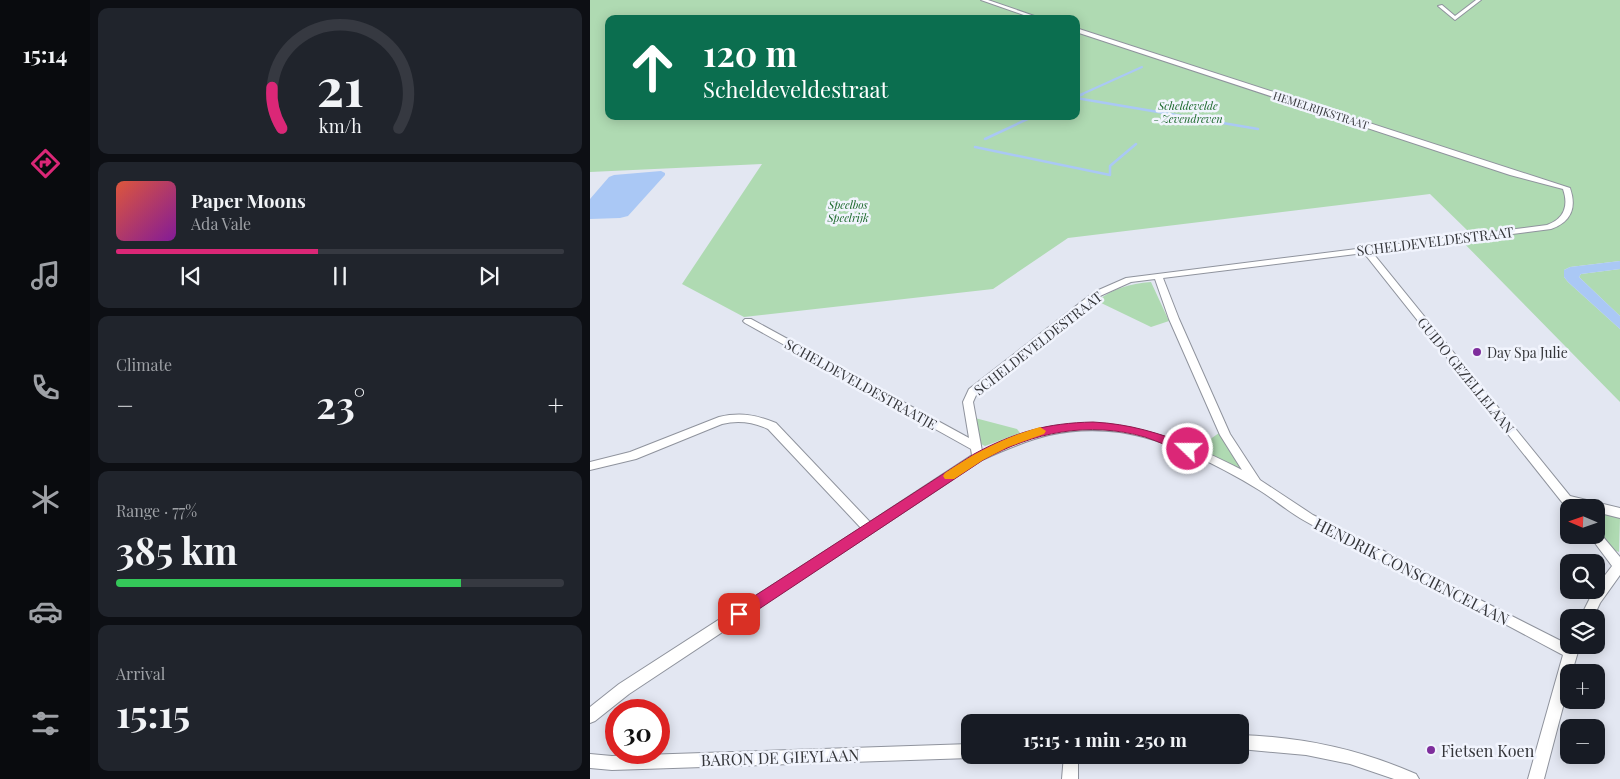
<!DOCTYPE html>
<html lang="en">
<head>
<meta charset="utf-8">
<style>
  :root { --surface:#171b24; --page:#20242c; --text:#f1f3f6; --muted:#9ea1a6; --line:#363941; --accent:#db2777 }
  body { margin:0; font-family:"Playfair Display",serif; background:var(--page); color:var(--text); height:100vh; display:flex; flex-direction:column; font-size:19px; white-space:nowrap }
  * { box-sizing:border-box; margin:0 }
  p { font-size:16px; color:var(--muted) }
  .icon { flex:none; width:28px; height:28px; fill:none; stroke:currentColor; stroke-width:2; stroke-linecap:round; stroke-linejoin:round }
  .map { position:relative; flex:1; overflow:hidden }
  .sheet { display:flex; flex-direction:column; gap:8px; padding:8px; background:#0d0f14; width:500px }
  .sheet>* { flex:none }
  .guide { position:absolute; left:15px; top:15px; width:475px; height:105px; border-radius:10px; box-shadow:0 2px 12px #0003; background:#0b6e4f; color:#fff; overflow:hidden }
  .needle { width:32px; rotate:272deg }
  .fabs { position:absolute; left:970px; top:499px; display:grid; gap:10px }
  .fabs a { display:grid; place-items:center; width:45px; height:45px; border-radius:10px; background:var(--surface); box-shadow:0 2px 12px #0003; font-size:25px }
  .speed { position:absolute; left:15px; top:699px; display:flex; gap:10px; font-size:25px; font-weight:700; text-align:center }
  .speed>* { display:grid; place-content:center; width:65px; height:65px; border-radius:50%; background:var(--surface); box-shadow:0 2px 12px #0003; line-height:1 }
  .speed .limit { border:8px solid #d22; background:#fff; color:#111 }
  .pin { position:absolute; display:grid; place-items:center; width:42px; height:42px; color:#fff; margin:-21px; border-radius:10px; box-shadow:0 2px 8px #0006 }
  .me { position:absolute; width:55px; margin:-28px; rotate:292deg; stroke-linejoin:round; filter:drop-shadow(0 0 4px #0008) }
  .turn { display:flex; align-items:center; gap:18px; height:105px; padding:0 15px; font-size:22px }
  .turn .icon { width:65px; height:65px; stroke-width:2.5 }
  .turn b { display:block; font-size:35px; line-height:42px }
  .big { font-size:38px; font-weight:700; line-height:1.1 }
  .sheet .tile { flex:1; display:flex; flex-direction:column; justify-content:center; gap:8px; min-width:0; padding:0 18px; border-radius:10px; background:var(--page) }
  .sheet .dial { align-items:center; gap:0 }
  .dial svg { height:130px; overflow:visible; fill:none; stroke:var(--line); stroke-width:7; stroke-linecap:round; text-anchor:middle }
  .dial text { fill:var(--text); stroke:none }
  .song { display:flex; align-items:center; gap:15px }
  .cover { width:60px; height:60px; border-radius:8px; background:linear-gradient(135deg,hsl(10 70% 55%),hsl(290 70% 35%)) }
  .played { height:5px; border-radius:2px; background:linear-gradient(90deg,var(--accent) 45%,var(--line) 45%) }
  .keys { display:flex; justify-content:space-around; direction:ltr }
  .heat { display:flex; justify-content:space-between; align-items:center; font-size:28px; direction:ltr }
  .charge { height:8px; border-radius:4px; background:linear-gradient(90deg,#34c759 77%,var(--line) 0) }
  .trip { position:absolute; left:371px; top:714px; width:288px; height:50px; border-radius:10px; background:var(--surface); box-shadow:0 2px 12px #0003; font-weight:700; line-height:50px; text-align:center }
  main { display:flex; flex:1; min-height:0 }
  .tab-bar { display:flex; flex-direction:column; width:90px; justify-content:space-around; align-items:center; background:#090b0e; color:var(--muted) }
  .tab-bar .icon { width:35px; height:35px }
  .tab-bar .on { color:var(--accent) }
  .tab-bar b { font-size:22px; color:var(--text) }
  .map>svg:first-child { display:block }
  .green { fill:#afdab2; fill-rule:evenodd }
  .water { fill:#aac8f5 }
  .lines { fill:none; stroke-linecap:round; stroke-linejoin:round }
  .stream-far1 { stroke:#aac8f5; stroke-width:2 }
  .stream { stroke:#aac8f5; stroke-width:2.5 }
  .minor-casing { stroke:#8f939d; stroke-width:2 }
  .minor { fill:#fff; fill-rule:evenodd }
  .route { fill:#db2777; stroke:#8e194d }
  .slow { fill:#f59e0b }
  .poi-dot { fill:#7e2d9c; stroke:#f1f4fd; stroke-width:2 }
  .labels { text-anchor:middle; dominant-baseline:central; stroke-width:5; stroke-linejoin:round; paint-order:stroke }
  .far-park-label { font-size:11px; font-style:italic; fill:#1b682b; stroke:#f1f4fd }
  .far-street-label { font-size:11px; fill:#343539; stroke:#f1f4fd }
  .street-label { font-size:14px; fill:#343539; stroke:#f1f4fd }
  .poi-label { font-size:14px; fill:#343539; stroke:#f1f4fd; text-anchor:start }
  .near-street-label { font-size:16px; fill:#343539; stroke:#f1f4fd }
  .near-poi-label { font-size:16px; fill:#343539; stroke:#f1f4fd; text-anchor:start }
</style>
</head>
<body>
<main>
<nav class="tab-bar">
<b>15:14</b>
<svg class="icon on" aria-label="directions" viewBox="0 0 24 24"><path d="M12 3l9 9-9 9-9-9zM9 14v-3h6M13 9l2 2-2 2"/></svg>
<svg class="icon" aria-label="music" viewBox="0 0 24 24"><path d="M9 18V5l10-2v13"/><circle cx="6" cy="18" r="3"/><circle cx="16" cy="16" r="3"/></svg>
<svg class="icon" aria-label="phone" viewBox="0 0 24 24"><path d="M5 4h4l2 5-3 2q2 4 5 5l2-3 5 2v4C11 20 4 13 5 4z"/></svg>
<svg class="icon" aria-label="climate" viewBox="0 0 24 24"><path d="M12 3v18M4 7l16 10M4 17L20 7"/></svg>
<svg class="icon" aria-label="car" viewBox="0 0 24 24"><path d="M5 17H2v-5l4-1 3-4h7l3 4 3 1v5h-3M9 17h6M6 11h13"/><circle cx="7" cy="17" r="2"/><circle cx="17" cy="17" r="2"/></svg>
<svg class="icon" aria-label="filters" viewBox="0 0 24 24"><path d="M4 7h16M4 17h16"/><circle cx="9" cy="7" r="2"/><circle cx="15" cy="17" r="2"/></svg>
</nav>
<section class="sheet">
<div class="tile dial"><svg viewBox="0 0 100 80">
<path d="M14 69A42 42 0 1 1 86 69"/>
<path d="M14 69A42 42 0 0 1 8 44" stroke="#db2777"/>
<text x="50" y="56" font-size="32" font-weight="700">21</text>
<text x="50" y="72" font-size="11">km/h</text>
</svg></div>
<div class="tile">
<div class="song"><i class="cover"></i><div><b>Paper Moons</b><p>Ada Vale</p></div></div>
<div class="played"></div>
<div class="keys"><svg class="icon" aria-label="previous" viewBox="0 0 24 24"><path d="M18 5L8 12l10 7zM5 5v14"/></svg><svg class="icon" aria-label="pause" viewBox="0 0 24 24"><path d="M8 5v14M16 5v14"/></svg><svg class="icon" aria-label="next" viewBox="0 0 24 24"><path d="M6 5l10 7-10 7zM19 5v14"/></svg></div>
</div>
<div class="tile"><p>Climate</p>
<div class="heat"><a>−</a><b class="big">23°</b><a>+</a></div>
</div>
<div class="tile"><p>Range · 77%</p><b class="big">385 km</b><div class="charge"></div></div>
<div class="tile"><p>Arrival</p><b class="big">15:15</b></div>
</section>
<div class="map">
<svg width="1030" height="779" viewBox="0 0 1030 779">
  <rect width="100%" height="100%" fill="#e3e7f2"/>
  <!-- green -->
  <path class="green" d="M0 0H1030V261L980 267 974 270V277L978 282 1030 329V402L865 234 879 232 840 194 478 238 403 289 154 317 92 284 172 164 0 172ZM19 19H486V116H19Z
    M1030 269V316L989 277 991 274Z
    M561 282 579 321 561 327 507 301C524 288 539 284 561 282Z
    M385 418 427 429 430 433 395 446 391 444Z
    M629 433 654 469 653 470 649 471 596 444 616 442Z
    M1006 511 1030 517 1029 552 1024 550 1006 529Z"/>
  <!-- water -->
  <path class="water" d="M71 171 75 173V175L38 216 30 218 0 219V199L19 177 24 175Z
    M1030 261V269L991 274 989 277 1030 316V329L978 282 974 277V270L980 267Z"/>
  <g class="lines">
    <!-- stream-far1 -->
    <path class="stream-far1" d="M490 95 552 67"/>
    <!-- stream -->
    <path class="stream" d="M486 97 493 94
      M486 98 668 129
      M395 139 444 116
      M385 147 520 175V166L546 144"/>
    <defs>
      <path id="minor" d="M391 0H398L453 19H445Z
        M886 0H891L865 20 848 6 852 5 865 16Z
        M486 28 980 188C987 208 981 222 961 229L782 252 980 496 1030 508V518L1006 512V508H979V511L774 253 573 278 589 319 640 434 670 480 723 515 977 644 979 641V645H990L982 672H979V684L954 779H938L973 655C919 626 864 597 810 569 778 554 746 539 715 521 699 512 685 500 669 490 629 465 576 439 530 432 476 425 440 438 392 460L39 694 5 721 0 723V707L29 684 271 528 178 429C163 422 148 420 132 424L46 459 0 470V462L40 452 129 417C151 412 166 415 186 423L280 522 382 455 381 449 155 323 153 321 155 319H161L379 438 373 402 379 389 504 292 536 278 957 225C974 219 979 206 973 189L920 175 486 32ZM565 279 579 319 630 435 652 470C594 440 531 415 464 426 439 430 415 440 392 451L383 402 387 393 510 296 541 282Z
        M1006 531 1009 532 1030 557V575L1010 603 1003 618H990L1004 590H1006V587L1022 566 999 535H1006Z
        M650 735C712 737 769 749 826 774L829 779H804L760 764 716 755 650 749Z
        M380 744V755H386L380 758 22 770 0 768V754L22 756Z
        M474 755H488V779H472Z"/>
    </defs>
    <!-- minor casing -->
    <use href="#minor" class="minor-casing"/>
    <!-- minor -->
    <use href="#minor" class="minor"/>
  </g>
  <!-- route -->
  <path class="route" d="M503 422C541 424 568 433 603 446L604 449 603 453 598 454C584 449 570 442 555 437 498 421 444 432 393 460L154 619 149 621 143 619 141 614 143 610 384 454C425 432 457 423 503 422Z"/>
  <!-- slow -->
  <path class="slow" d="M450 427 456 431 454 434 418 447 393 460 364 479H355L353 476 355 473C388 451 413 438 450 427Z"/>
  <!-- markers -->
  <g class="poi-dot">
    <circle cx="887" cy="352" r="5"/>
    <circle cx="841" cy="750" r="5"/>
  </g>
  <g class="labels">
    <!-- far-park labels -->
    <g class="far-park-label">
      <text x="598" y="105">Scheldevelde<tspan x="598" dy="13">- Zevendreven</tspan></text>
      <text x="258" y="204">Speelbos<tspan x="258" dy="13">Speelrijk</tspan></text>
    </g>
    <!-- far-street labels -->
    <g class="far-street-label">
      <text transform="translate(731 110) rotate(18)">HEMELRIJKSTRAAT</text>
    </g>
    <!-- street labels -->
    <g class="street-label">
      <text transform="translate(845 241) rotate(-7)">SCHELDEVELDESTRAAT</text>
      <text transform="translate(448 343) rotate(-38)">SCHELDEVELDESTRAAT</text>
      <text transform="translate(876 375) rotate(51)">GUIDO GEZELLELAAN</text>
      <text transform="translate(271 384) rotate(29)">SCHELDEVELDESTRAATJE</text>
    </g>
    <!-- poi labels -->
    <g class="poi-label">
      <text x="897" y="352">Day Spa Julie</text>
    </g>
    <!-- near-street labels -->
    <g class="near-street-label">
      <text transform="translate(822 571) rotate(27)">HENDRIK CONSCIENCELAAN</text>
      <text transform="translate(190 757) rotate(-2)">BARON DE GIEYLAAN</text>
    </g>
    <!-- near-poi labels -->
    <g class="near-poi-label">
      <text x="851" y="750">Fietsen Koen</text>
    </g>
  </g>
</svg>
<div class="fabs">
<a><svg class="needle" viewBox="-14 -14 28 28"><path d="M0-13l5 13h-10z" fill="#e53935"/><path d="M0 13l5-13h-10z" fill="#9ea1a6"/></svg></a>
<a><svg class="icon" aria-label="search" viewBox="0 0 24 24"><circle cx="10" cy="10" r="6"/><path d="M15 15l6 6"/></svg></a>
<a><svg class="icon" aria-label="layers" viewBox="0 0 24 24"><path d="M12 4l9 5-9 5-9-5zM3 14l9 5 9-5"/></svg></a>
<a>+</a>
<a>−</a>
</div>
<div class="speed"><div class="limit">30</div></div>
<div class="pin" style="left:149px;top:614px;background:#d93025"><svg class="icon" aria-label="arrive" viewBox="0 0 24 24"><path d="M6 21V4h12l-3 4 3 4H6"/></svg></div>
<svg class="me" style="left:598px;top:449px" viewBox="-20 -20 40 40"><circle r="17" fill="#db2777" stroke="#fff" stroke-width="3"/><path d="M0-11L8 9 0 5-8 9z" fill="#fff"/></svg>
<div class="trip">15:15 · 1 min · 250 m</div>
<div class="guide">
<div class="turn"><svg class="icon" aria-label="ahead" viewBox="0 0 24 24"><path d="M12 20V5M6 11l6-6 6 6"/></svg><div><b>120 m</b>Scheldeveldestraat</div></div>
</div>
</div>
</main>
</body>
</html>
